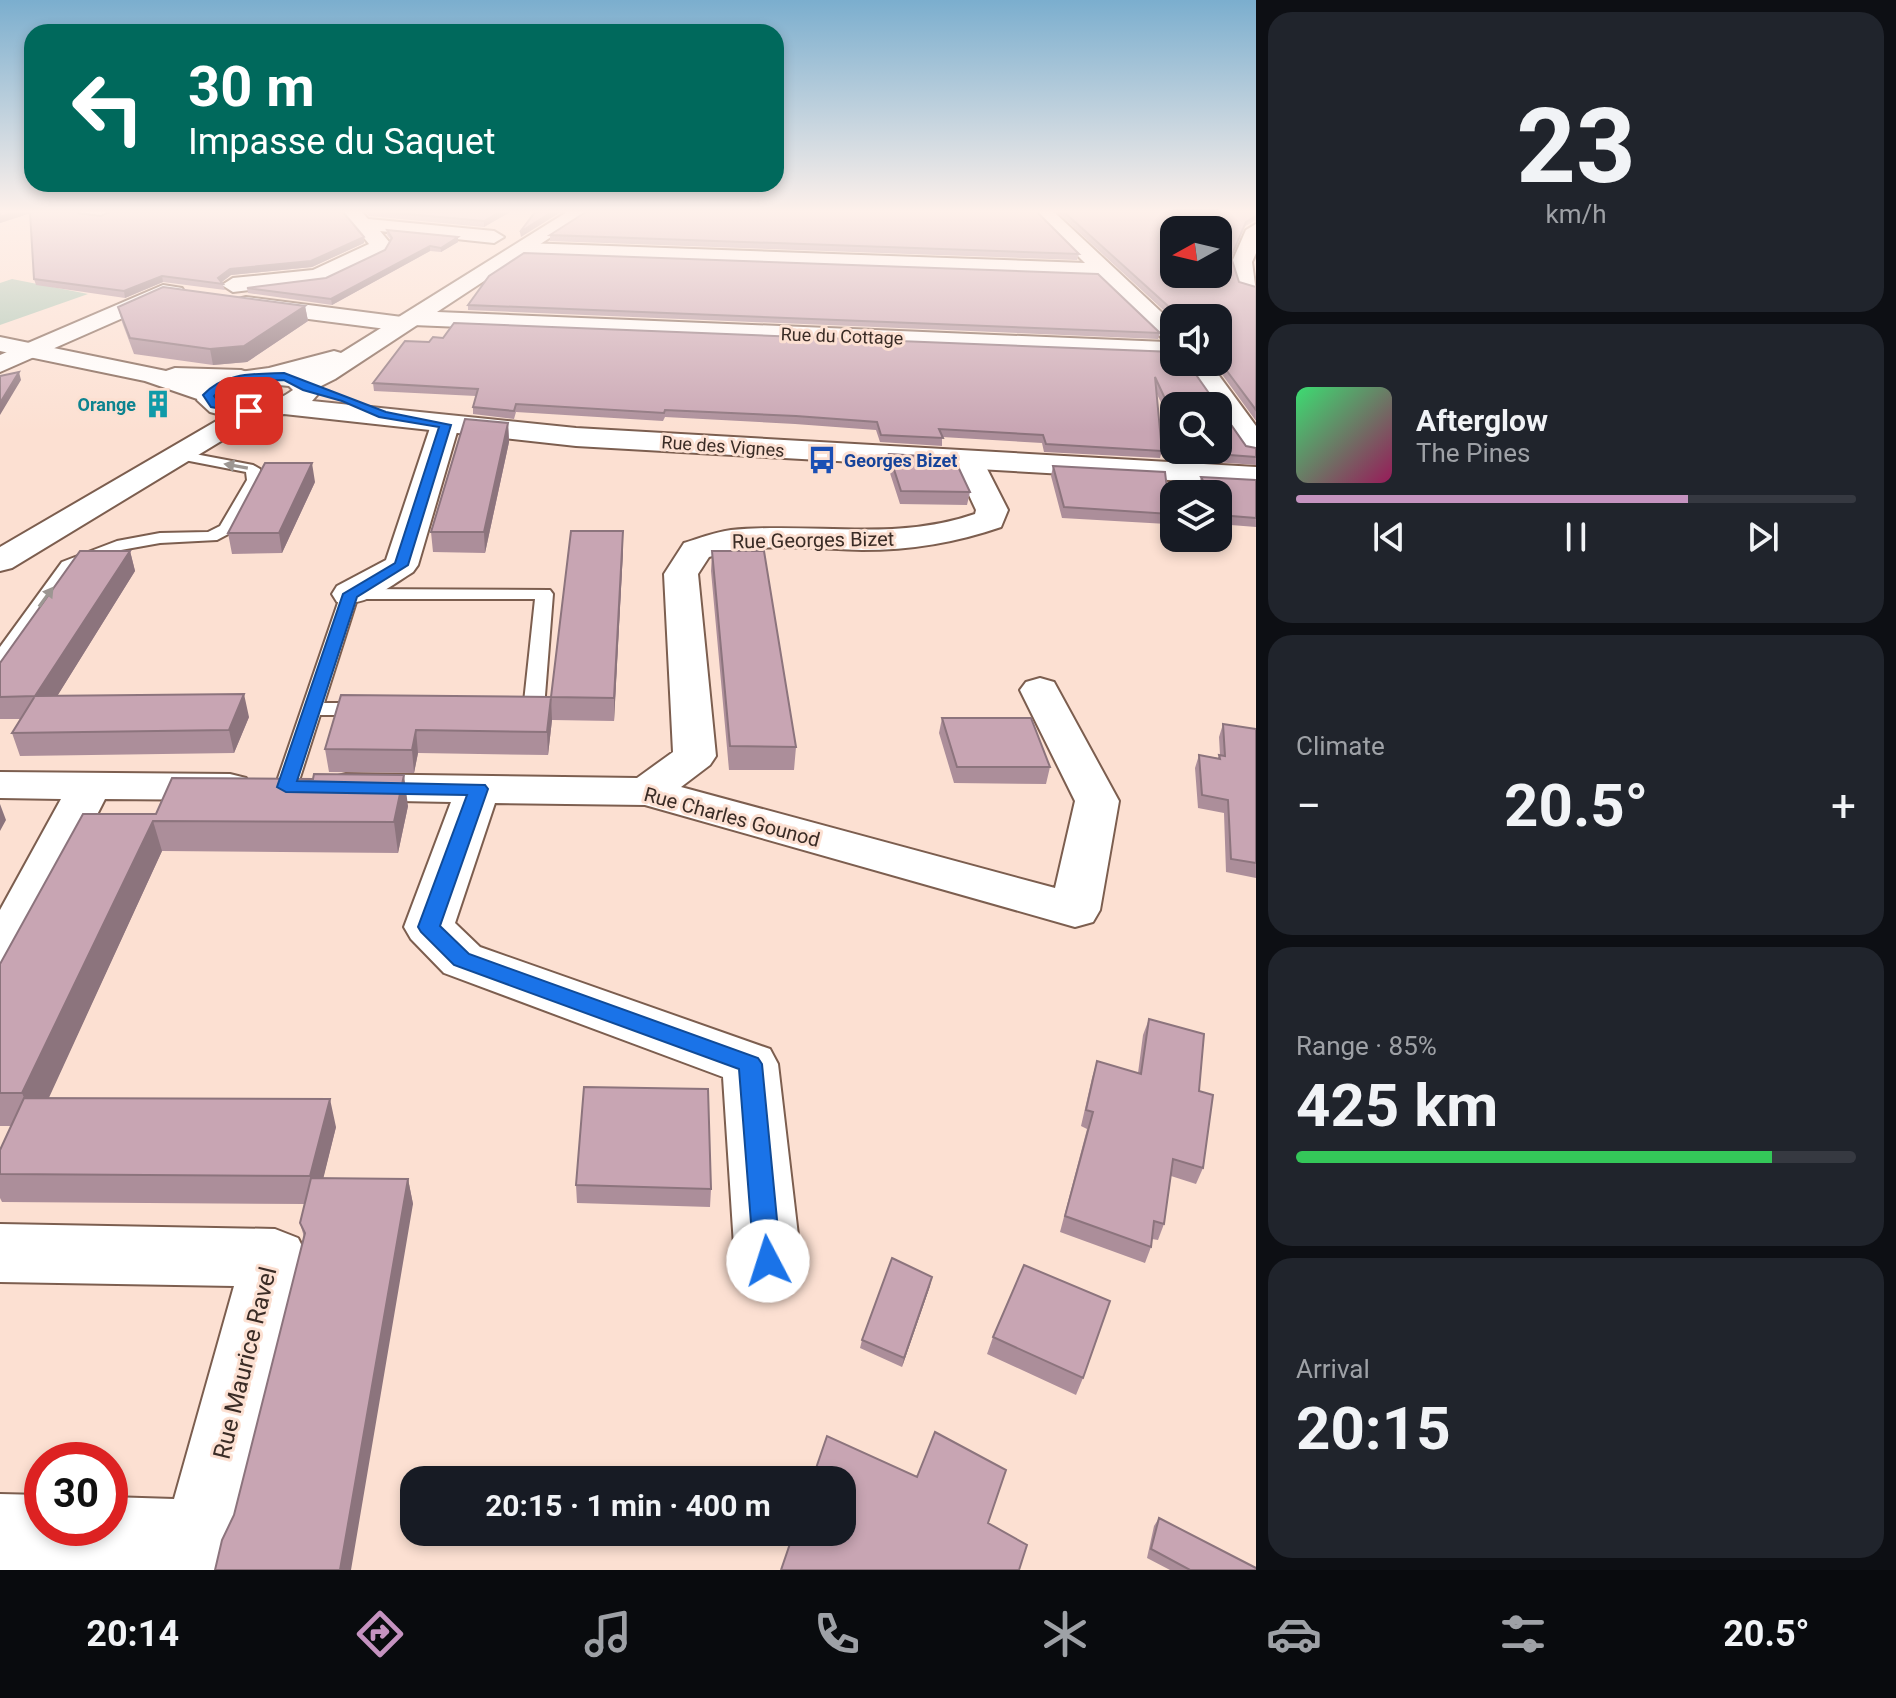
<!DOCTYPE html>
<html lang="en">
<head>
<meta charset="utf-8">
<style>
  :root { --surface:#171b24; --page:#20242c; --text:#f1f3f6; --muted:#9ea1a6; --line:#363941; --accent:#c593c0 }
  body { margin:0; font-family:Roboto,sans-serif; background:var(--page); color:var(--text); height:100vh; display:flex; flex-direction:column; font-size:30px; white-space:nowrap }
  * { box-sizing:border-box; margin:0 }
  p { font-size:26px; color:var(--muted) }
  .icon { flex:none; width:44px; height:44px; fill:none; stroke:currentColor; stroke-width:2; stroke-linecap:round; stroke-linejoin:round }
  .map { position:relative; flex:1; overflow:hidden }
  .sheet { display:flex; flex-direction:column; gap:12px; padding:12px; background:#0d0f14; width:640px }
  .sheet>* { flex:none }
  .guide { position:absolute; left:24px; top:24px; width:760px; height:168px; border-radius:24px; box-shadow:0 4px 12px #0003; background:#00695c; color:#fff; overflow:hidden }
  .needle { width:52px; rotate:262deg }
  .tools { position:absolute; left:1160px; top:216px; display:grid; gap:16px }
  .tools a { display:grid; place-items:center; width:72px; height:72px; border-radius:16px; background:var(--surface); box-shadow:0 4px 12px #0003; font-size:40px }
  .speed { position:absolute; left:24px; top:1442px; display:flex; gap:16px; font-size:40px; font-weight:700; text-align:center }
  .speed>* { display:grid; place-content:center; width:104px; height:104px; border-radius:50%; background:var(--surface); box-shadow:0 4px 12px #0003; line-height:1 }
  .speed .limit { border:12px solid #d22; background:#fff; color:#111 }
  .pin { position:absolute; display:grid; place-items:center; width:68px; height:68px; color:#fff; margin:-34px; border-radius:16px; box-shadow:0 4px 12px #0006 }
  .me { position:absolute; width:88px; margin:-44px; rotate:355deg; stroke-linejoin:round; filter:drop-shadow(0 0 6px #0008) }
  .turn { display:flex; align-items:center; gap:28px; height:168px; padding:0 32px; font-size:36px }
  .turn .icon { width:104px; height:104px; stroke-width:2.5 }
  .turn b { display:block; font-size:56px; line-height:68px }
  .big { font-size:60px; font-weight:700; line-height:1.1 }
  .sheet .card { flex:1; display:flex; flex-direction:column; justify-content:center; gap:12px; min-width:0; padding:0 28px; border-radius:24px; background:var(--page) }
  .sheet .dial { align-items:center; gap:0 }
  .dial b { font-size:104px; line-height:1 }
  .song { display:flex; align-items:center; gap:24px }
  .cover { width:96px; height:96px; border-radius:12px; background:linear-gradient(135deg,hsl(140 70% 55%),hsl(330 70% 35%)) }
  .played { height:8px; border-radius:4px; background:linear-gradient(90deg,var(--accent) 70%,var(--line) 70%) }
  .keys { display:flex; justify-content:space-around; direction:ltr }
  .heat { display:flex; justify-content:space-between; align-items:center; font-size:44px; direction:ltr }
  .charge { height:12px; border-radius:6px; background:linear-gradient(90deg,#34c759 85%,var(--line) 0) }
  .trip { position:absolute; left:400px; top:1466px; width:456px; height:80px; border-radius:24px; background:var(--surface); box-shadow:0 4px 12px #0003; font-weight:700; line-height:80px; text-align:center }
  .menu { display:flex; height:128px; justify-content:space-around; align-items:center; background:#090b0e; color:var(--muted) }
  .menu .icon { width:56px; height:56px }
  .menu .selected { color:var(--accent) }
  .menu b { font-size:36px; color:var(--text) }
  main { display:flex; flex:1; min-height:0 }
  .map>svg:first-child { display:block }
  .green { fill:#a8c5b2 }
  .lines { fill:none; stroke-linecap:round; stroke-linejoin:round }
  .service-casing { stroke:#7c5e4f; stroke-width:4 }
  .minor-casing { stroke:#7c5e4f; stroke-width:4 }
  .tertiary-casing { stroke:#7c5e4f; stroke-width:4 }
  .secondary-casing { stroke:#7c5e4f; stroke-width:4 }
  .service { fill:#fff; fill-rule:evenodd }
  .minor { fill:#fff; fill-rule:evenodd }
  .tertiary { fill:#fff; fill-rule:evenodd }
  .secondary { fill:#fff; fill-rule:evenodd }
  .wall { fill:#ac8e9a }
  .shaded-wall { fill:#8c747d }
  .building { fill:#c8a5b3; stroke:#8c747d; stroke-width:2; fill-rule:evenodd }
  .oneway { fill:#9c9692 }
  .route { fill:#1a73e8; stroke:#114b97; stroke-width:2 }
  .labels { text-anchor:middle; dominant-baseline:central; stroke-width:6; stroke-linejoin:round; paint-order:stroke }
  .far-street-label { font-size:18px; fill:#3a2c26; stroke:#fce0d2 }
  .far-culture-label { font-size:18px; font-weight:bold; fill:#0d838f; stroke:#fce0d2; text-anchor:end }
  .far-transit-label { font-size:18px; font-weight:bold; fill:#164399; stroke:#fce0d2; text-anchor:start }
  .street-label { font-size:20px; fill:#3a2c26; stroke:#fce0d2 }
  .near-street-label { font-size:24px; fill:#3a2c26; stroke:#fce0d2 }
</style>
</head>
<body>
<main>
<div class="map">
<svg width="1256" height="1570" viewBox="0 0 1256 1570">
  <rect width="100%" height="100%" fill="#fce0d2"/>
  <!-- green -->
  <path class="green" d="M12 279 88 294 0 325V283Z"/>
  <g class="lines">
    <defs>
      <path id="service" d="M179 451 253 465 260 469 263 480 232 532 217 540 160 543 121 550 74 570 7 664 0 666V647L62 562 117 541 160 533 208 532 220 526 247 480 246 472 174 458V452Z
        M350 589 550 590 553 594 544 708C536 717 513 718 505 709L508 705 524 702 535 599H357L324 703H365L375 709 365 715H320L297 787 286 794 278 792 275 787 341 594Z"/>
      <path id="minor" d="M78 212H112V213L103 219 80 216Z
        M343 212H362L368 219 494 231 504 237 494 243 380 231 390 243 384 252 325 281 233 292 222 285 233 278 313 270 369 244Z
        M1034 212H1054L1174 324V357L413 325 402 331 246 311 238 309 235 304 238 299 246 297 402 317 413 311 1166 342 1098 276 525 255 515 249 525 243 1085 263Z
        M1256 224V253L1252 262 1256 292 1240 287 1232 262 1246 230Z
        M163 285 182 288 185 293 182 298 166 299 0 372V355Z
        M1183 362H1209L1256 426V455L1246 452 1218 412V406H1214Z
        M445 417 455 419 459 425 418 565 413 572C390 586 365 608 337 602L332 594 337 586 386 560 431 425 435 419Z
        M968 452 978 455 983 461 1008 510 1001 527C955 543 911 550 862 550 811 549 758 541 709 557L698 574 716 756 710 765 681 787 1055 888 1075 801 1020 690 1026 682 1040 678 1054 682 1119 801 1100 910 1093 922 1075 927 645 805 495 803 455 923 480 947 770 1049 778 1064 801 1261 791 1282 768 1290 745 1282 735 1261 723 1077 444 973 411 939 404 927 451 802 346 800 330 796 324 787 330 778 346 774 637 778 673 752 664 574 684 543C700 538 715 532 731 530 813 522 896 542 975 514L976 510 953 461 958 455Z
        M0 772 230 774 246 778 252 787 246 796 230 800 105 799 18 970 0 975V910L61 799 0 798Z
        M0 1224 275 1229 298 1238 308 1258 240 1538 228 1565 217 1570H0V1494L42 1495V1528H110V1497L174 1499 234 1286 0 1282Z"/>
      <path id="tertiary" d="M567 212H589L335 379 319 387V393L312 401 576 428 1256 467V485L576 446 284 414 266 418 236 432 12 568 0 571V547L225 416 210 412 197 400 202 385 232 373 269 368 334 351 341 353ZM269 384 289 386 293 390C275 404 244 409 224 397L246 385Z"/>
      <path id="secondary" d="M0 337 166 371 175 368 241 370 250 373 254 378 250 383 205 385 218 389 222 395 218 401 209 403 145 381 0 351Z"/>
    </defs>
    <!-- service casing -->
    <use href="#service" class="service-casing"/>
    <!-- minor casing -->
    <use href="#minor" class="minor-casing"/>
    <!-- tertiary casing -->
    <use href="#tertiary" class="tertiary-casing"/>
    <!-- secondary casing -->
    <use href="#secondary" class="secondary-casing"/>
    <!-- service -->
    <use href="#service" class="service"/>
    <!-- minor -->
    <use href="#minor" class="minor"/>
    <!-- tertiary -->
    <use href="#tertiary" class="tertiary"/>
    <!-- secondary -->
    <use href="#secondary" class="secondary"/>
  </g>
  <!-- wall -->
  <path class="wall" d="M0 212 78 213 364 243 312 267 231 275 222 282 225 290 163 282 125 298 36 285 34 279 30 213 0 223Z
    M365 212H510L484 227 369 216Z
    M1057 212H1256V222L1254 221 1244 227 1231 258 1239 282 1256 287V421L1213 362H1218V318H1174V320Z
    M387 230 458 242 441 252 430 251 332 305 248 293 247 288 326 278 385 250 391 240 387 235Z
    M550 235 1079 254 1077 260 550 241Z
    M468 305 1160 333 1158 339 468 310Z
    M305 306 308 321 247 362 213 365 134 354 122 322 118 307Z
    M429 342 1174 352V430L1156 392 1162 451 1160 458 1044 452 1042 443 942 437V446L880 442 876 430 795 424 665 417 663 421 516 412 514 419 473 414V407L476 396 374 391 373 383Z
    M508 423 509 442 485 553 433 552 431 532Z
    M1246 446 1256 448V465L1188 460 1183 450H1218Z
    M889 454 970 492 967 505 900 504 888 467Z
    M1053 466 1170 514 1167 524 1062 518 1051 476Z
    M1201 477 1256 480V527L1218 524V494H1203L1199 485Z
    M315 482 282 553 232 554 228 533Z
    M130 551 135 571 57 696 249 717 234 753 20 756 12 733 20 719H0V663Z
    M623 551 614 721 552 720 548 755 418 753 414 773 329 772 325 749 551 697Z
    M712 551 796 747 794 770H729L711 571Z
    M942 718 1050 767 1046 784 954 783 939 733Z
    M1223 724 1256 729V878L1226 872 1224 813 1198 808 1195 768 1199 755 1218 758 1220 755 1219 737Z
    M408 806 398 853 162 851 48 1098 336 1127 323 1178 408 1179 413 1204 234 1515 304 1237 300 1223 305 1204 2 1202 0 1198V1150L11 1126H0V964L156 814Z
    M1149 1019 1199 1091 1203 1168 1196 1184 1171 1176 1164 1224 1158 1240 1152 1239 1151 1247 1145 1263 1060 1232 1087 1129 1081 1126 1092 1078 1097 1061 1138 1073 1143 1035Z
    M576 1185 711 1189 710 1207 577 1203Z
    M930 1286 902 1367 860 1348 862 1340Z
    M993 1337 1083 1378 1076 1395 987 1354Z
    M1159 1518 1256 1570H1170L1147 1558 1154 1526Z"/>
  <!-- shaded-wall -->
  <path class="shaded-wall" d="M15 212H31V213L0 223V217Z
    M500 212H510L484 227V221Z
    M552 212H561L521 237 520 232Z
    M364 237V243L312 267 231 275 219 284 218 278 230 269Z
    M458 237V242L441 252V248Z
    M430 246V251L332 305 331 299Z
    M162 276 163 282 125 298 124 291Z
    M305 306 308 321 247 362 213 365 210 349Z
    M19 372 21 380 0 415V403Z
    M508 423 509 442 485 553 484 532Z
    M312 463 315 482 282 553 279 533Z
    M623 531V551L614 721V698Z
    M130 551 135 571 43 719 35 696Z
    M244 694 249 717 234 753 229 730Z
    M551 697 552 720 548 755 547 732Z
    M416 730 418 753 414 773 412 750Z
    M404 775 408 806 398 853 394 822Z
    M0 804 6 820 0 831Z
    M153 821 162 851 36 1126 22 1093Z
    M330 1099 336 1127 317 1204 310 1176Z
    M408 1179 413 1204 351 1570H340Z
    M932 1277 930 1286 902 1367 904 1358Z"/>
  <!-- building -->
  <path class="building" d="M0 212H15L0 217Z
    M30 212H77L78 213 101 216 109 212H343L364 237 311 261 230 269 218 278 223 284 162 276 124 291 34 279Z
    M384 212H500L484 221Z
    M535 212H552L520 232Z
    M586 212H1037L1079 254 550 235Z
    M1064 212H1256V216L1246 222 1231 257 1239 282 1256 287V410L1218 359V318H1178V315ZM1174 230H1218V274H1174Z
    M387 230 458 237 441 248 430 246 331 299 247 288 326 278 385 250 392 238Z
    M524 253 1098 274 1160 333 468 305 489 276Z
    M163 287 305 306 244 346 210 349 130 338 118 307Z
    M454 323 1174 352V362H1187L1218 406H1174V418L1155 377 1162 451 1046 444 1043 435 939 429 943 438 881 435 877 422 796 416 665 410 664 413 516 404 514 411 473 407 478 389 373 383 405 341 429 342 433 337 443 338Z
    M19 372 0 403V376Z
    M1218 406 1246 446 1256 448V457L1190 452 1189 450H1218Z
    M465 419 508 423 484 532H431Z
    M889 454 954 458 970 492 901 491Z
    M265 463H312L279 533H228Z
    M1053 466 1165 472 1170 514 1064 507Z
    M1201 477 1256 480V518L1219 515 1218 512V494H1210Z
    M571 531H623L614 698 551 697Z
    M80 551H130L35 696 0 697V663Z
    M712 551H764L796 747 730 746Z
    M244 694 229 730 12 733 35 696Z
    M341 695 551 697 547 732 416 730 412 750 325 749Z
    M942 718H1031L1050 767H957Z
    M1223 724 1256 729V863L1231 859 1228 800 1202 795 1199 755 1220 759 1219 755 1225 756Z
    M314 774 404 775 394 822 153 821 22 1093H0V964L83 814H156L172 778 313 779Z
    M1149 1019 1204 1034 1199 1091 1213 1095 1203 1168 1173 1159 1164 1224 1154 1221 1151 1247 1065 1216 1093 1112 1086 1110 1097 1061 1141 1074Z
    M584 1087 708 1089 711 1189 576 1185Z
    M24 1098 330 1099 310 1176 0 1174V1150Z
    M311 1178 408 1179 340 1570H215L222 1540 234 1515 305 1233 300 1223Z
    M892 1258 932 1277 904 1358 862 1340Z
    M1024 1265 1110 1301 1083 1378 993 1337Z
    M935 1432 1006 1470 988 1523 1027 1545 1019 1570H781L794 1532H842V1480H812L827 1436 917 1477Z
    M1159 1518 1256 1568V1570H1190L1151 1549Z"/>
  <!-- one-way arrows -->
  <defs><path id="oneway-solid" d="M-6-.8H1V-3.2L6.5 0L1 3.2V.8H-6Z" transform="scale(2)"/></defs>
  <g class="oneway">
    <use href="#oneway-solid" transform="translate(236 466) rotate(-170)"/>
    <use href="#oneway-solid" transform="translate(46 597) rotate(-54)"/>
  </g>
  <!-- sky -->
  <linearGradient id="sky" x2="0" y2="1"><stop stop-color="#7baece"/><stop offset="0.49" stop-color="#fef1eb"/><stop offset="1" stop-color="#fef1eb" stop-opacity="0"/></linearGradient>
  <rect width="1256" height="432" fill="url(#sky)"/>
  <!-- route -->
  <path class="route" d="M284 373 386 412 451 425 408 565 357 597 297 781 485 785 488 789 440 926 469 954 758 1058 762 1064 781 1261 777 1270 768 1273 758 1270 754 1261 739 1069 454 965 421 932 418 927 467 795 286 792 277 787 343 594 395 563 439 427 379 417 342 401 303 390 284 380 242 381 222 388 214 396 219 402 253 408 255 411 249 414 211 407 203 395C224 372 255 374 284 373Z"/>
  <!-- icons -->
  <defs>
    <symbol id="building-bare" viewBox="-9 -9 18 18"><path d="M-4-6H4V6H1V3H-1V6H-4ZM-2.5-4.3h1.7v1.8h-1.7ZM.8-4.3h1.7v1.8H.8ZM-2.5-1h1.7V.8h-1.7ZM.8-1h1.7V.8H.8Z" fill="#0f9aa8" stroke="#fce0d2" stroke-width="2.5" paint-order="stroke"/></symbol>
    <symbol id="bus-bare" viewBox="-9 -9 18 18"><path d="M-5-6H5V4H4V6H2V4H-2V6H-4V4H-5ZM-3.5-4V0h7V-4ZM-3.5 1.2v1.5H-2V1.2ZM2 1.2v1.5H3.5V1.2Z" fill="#1a4fb4" stroke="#fce0d2" stroke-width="2.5" paint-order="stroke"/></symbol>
  </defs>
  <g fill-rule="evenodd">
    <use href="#building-bare" x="138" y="384" width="40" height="40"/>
    <use href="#bus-bare" x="802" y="440" width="40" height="40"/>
  </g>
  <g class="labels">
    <!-- far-street labels -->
    <g class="far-street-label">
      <text transform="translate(842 336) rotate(2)">Rue du Cottage</text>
      <text transform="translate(723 446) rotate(4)">Rue des Vignes</text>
    </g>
    <!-- far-culture labels -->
    <g class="far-culture-label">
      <text x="136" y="404">Orange</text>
    </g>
    <!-- far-transit labels -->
    <g class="far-transit-label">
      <text x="844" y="460">Georges Bizet</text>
    </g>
    <!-- street labels -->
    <g class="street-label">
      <text transform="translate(813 540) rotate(-1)">Rue Georges Bizet</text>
      <text transform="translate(732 817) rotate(15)">Rue Charles Gounod</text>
    </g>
    <!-- near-street labels -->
    <g class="near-street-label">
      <text transform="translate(245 1363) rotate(-76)">Rue Maurice Ravel</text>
    </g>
  </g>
</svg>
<div class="tools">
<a><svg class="needle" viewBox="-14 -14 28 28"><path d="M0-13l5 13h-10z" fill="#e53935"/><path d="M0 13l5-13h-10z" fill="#9ea1a6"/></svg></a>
<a><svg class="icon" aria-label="sound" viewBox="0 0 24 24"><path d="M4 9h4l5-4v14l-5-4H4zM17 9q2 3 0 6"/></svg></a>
<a><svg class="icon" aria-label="search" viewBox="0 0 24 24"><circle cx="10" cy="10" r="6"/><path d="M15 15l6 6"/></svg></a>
<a><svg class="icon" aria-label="layers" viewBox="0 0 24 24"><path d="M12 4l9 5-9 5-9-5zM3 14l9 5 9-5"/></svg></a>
</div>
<div class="speed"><div class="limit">30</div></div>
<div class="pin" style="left:249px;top:411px;background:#d93025"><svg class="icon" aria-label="arrive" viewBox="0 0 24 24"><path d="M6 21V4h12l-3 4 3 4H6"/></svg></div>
<svg class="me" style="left:768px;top:1261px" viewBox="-20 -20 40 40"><circle r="19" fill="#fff"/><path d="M0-13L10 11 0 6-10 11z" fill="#1a73e8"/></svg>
<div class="trip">20:15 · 1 min · 400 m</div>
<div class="guide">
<div class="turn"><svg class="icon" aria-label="left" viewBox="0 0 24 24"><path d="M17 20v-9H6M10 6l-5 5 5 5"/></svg><div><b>30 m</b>Impasse du Saquet</div></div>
</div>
</div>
<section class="sheet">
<div class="card dial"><b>23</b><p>km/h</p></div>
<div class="card">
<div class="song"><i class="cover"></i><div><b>Afterglow</b><p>The Pines</p></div></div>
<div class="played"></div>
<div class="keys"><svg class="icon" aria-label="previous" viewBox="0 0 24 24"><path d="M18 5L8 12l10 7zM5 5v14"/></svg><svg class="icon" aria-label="pause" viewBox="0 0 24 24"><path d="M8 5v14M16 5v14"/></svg><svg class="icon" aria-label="next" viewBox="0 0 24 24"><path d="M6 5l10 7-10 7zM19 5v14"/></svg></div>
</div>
<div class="card"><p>Climate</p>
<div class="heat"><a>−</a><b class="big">20.5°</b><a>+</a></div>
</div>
<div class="card"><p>Range · 85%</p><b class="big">425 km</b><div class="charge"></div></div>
<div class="card"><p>Arrival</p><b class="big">20:15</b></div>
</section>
</main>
<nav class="menu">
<b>20:14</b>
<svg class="icon selected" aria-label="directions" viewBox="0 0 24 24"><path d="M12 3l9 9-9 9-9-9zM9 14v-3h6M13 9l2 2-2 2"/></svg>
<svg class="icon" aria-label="music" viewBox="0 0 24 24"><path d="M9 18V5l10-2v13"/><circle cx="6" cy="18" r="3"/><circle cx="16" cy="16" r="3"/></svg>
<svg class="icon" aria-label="phone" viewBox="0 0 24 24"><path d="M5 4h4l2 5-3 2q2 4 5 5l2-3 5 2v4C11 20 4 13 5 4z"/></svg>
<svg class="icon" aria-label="climate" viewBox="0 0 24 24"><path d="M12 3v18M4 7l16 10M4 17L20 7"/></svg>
<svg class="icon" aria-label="car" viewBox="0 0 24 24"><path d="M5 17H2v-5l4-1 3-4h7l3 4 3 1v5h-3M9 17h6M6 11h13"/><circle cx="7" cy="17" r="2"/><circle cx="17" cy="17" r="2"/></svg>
<svg class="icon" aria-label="filters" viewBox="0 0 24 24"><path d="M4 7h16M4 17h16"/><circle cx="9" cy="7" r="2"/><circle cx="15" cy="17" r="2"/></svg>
<b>20.5°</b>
</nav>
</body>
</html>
